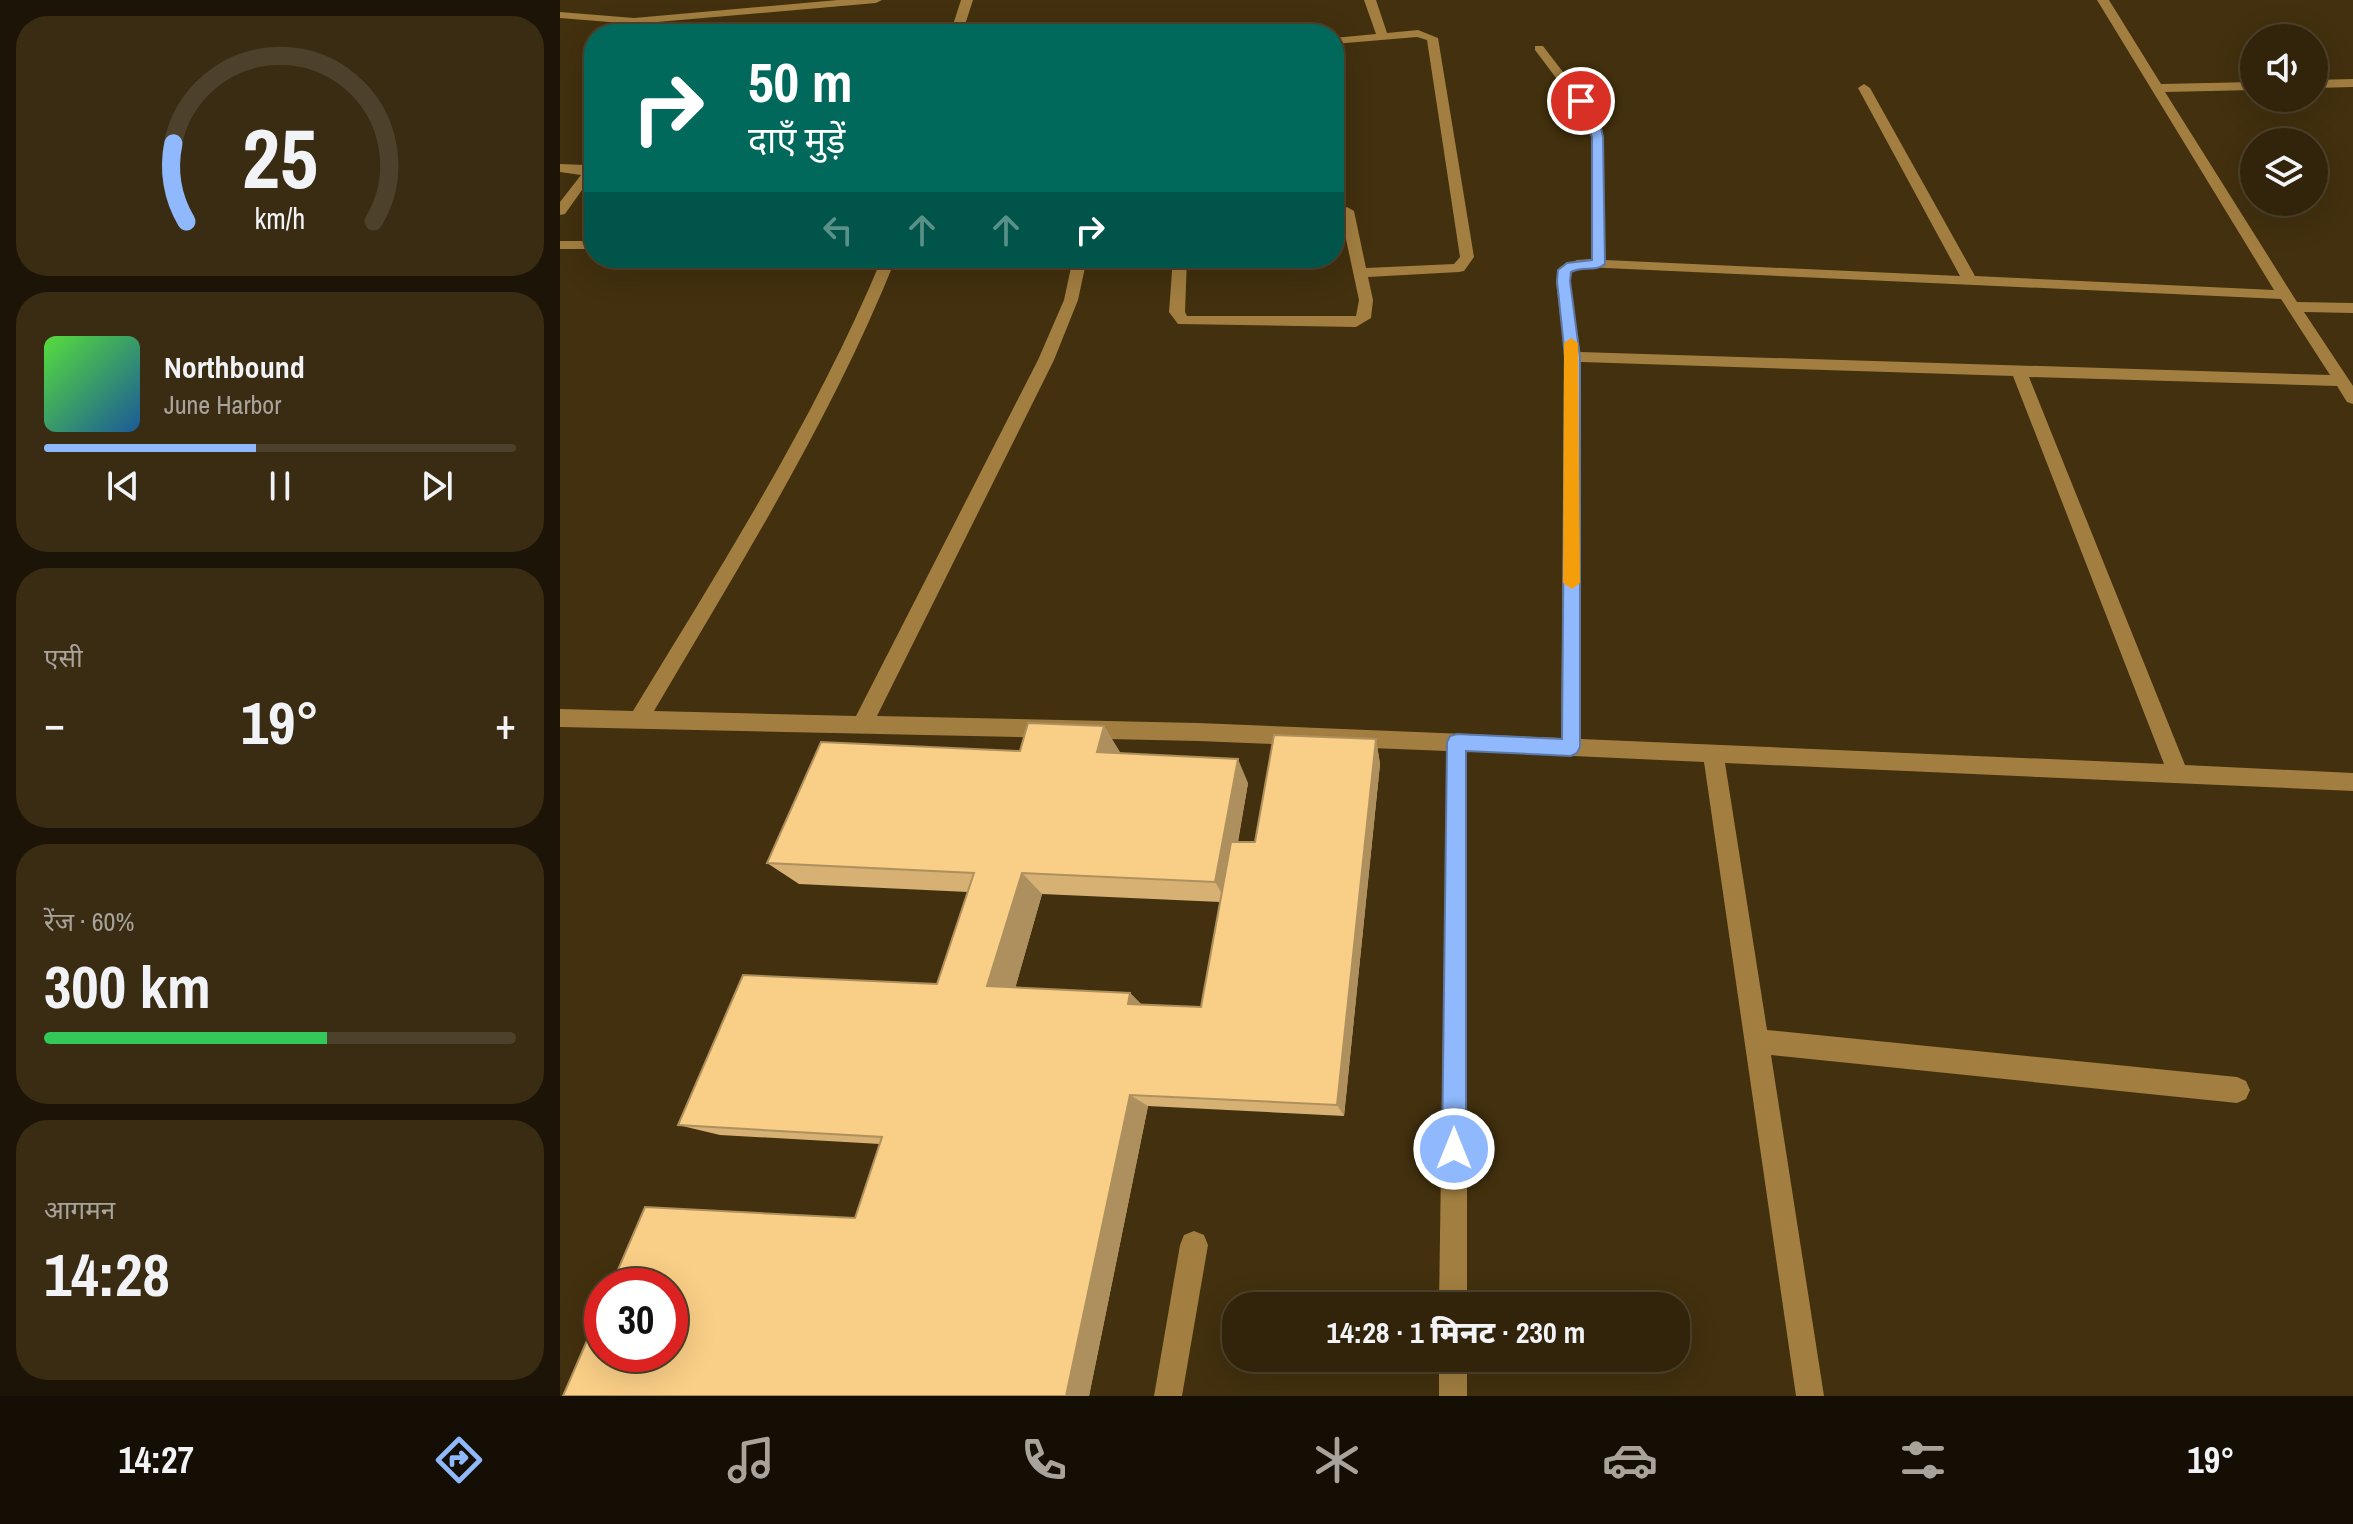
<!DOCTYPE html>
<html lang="hi">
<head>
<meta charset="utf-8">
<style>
  :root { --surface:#32240a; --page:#3a2c13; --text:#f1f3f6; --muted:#a8a49c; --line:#4d412b; --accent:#8fb8fd }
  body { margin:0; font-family:"Archivo Narrow","Noto Sans Devanagari",sans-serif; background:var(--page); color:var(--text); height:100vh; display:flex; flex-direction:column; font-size:30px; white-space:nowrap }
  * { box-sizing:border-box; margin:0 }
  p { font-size:26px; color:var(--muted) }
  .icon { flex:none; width:44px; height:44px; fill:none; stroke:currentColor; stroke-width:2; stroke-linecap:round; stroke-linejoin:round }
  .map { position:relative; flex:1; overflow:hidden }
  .panel { display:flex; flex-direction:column; gap:16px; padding:16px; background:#1c1406; width:560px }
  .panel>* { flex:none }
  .guide { position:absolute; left:24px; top:24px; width:760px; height:244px; border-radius:32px; box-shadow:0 8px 32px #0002,0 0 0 2px var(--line); background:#00695c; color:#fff; overflow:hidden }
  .tools { position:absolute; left:1680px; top:24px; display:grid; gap:16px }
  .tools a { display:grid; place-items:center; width:88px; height:88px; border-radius:50%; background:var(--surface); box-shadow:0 8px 32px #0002,0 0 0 2px var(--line); font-size:40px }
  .speed { position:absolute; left:24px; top:1268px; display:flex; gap:16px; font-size:40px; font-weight:700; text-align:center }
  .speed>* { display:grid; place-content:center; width:104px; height:104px; border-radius:50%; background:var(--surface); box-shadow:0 8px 32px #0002,0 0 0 2px var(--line); line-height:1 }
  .speed .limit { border:12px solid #d22; background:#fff; color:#111 }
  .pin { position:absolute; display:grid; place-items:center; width:68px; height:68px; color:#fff; margin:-34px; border:4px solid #fff; border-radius:50%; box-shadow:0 2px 8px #0007 }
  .me { position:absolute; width:88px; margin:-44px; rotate:0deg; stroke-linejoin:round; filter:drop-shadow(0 0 6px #0008) }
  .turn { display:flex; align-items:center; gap:28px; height:168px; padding:0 32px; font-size:36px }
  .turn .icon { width:104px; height:104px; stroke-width:2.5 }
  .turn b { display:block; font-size:56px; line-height:68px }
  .lanes { display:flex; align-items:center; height:76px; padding:0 32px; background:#0003; justify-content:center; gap:40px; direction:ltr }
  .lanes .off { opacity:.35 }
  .big { font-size:60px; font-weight:800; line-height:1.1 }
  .panel .card { flex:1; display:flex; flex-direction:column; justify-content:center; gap:12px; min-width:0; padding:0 28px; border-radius:32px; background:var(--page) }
  .panel .dial { align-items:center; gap:0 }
  .dial svg { height:208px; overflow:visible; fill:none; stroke:var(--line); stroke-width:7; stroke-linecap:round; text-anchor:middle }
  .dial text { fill:var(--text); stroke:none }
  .song { display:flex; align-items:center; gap:24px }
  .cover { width:96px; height:96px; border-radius:12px; background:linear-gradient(135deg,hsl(110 70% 55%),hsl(210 70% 35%)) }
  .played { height:8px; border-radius:4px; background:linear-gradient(90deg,var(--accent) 45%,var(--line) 45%) }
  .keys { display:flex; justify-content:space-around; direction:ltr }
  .heat { display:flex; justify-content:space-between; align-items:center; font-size:44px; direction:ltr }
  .charge { height:12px; border-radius:6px; background:linear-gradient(90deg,#34c759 60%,var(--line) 0) }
  .trip { position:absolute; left:662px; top:1292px; width:468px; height:80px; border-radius:32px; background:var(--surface); box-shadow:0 8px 32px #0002,0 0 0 2px var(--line); font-weight:800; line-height:80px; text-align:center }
  .menu { display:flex; height:128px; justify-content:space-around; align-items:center; background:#140e04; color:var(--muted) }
  .menu .icon { width:56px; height:56px }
  .menu .active { color:var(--accent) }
  .menu b { font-size:36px; color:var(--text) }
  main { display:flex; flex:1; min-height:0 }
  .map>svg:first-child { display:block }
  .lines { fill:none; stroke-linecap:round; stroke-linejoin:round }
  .minor { fill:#a27e40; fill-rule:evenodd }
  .wall { fill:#d6b173; fill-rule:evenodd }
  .shaded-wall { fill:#ae905e }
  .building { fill:#f9ce86; stroke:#ae905e; stroke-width:2 }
  .route { fill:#8fb8fd; stroke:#5d78a4; stroke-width:2 }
  .slow { fill:#f59e0b }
</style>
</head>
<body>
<main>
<section class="panel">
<div class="card dial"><svg viewBox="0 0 100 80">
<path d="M14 69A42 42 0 1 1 86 69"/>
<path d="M14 69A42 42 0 0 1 9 39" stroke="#8fb8fd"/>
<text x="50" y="56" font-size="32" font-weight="700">25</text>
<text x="50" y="72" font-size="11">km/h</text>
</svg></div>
<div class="card">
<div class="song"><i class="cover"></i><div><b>Northbound</b><p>June Harbor</p></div></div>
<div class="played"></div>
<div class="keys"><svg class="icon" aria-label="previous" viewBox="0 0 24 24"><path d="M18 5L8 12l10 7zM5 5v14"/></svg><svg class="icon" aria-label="pause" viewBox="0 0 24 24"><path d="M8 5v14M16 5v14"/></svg><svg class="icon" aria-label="next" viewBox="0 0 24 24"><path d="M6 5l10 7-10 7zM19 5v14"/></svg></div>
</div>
<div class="card"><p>एसी</p>
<div class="heat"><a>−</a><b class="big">19°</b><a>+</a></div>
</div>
<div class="card"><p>रेंज · 60%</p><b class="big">300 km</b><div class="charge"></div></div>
<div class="card"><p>आगमन</p><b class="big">14:28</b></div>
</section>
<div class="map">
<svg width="1793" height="1396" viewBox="0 0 1793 1396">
  <rect width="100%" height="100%" fill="#42300e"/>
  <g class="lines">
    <!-- minor -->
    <path class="minor" d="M278 0H322L316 3 74 24 0 18V12L74 18Z
      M401 0H413L402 34H390Z
      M804 0H816L827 33 858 30 878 38 914 257 904 271 899 272 808 277 813 300 811 318 796 327 618 324 609 312 613 258H627L625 312 627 316H796L799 300 780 211 787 207 794 211 806 268 894 264 900 257 867 40 857 37 774 44V38L816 34Z
      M1537 0H1549L1601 84 1694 82V90L1605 92 1737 302 1793 303V313L1744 312 1793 386V404L1787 402 1777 386 1469 377 1625 765 1793 773V791L1165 763 1207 1030 1677 1077 1686 1081 1690 1090 1686 1099 1677 1103 1211 1055 1264 1396H1236L1144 762 907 751V1306H879L887 751 638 741 0 727V709L73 711C163 563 255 419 322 258H336C272 418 181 563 94 711L296 716 478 360 504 300 513 258H527L518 300 494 360 317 716 638 723 1001 738 1005 357 996 281 1000 267 1017 260 1031 259V137L1027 119 975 50V46H983L1039 119 1043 137 1045 260 1400 276 1298 88 1304 84 1310 88 1415 276 1714 290ZM1024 267 1721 299 1770 375 1020 352 1010 281 1012 272ZM1021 362 1453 376 1604 764 1021 739Z
      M1793 79V87L1754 88V80Z
      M0 164 25 165 34 173 5 214 0 215V202L21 175 0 172Z
      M0 241H34V249H0Z
      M634 1231 644 1235 648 1245 622 1396H594L620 1245 624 1235Z
      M879 1358H907V1396H879Z"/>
  </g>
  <!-- wall -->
  <path class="wall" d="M544 726 560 753 688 783 678 842H695L816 739 820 764 784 1116 588 1106 529 1396H3L295 1218 320 1144 160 1135 118 1125 377 984 408 892 239 884 207 863 460 751ZM482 894 660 902 641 1007 581 1004 570 993 455 988Z"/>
  <!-- shaded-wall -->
  <path class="shaded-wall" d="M544 726 560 752 553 777 537 752Z
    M816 739 820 764 784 1116 777 1105Z
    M678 759 688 783 667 902 655 882Z
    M462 873 482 894 451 1003 427 986Z
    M570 993 586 1009 568 1004Z
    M570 1095 588 1106 529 1396H506Z"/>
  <!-- building -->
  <path class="building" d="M468 723 544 726 537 752 678 759 655 882 462 873 427 986 570 993 568 1004 641 1007 671 842H695L714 735 816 739 777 1105 570 1095 506 1396H3L42 1306V1354H110V1286H51L85 1207 295 1218 322 1137 118 1125 183 975 377 984 414 873 207 863 261 742 460 751Z"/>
  <!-- route -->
  <path class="route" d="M1017 99 1027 101 1039 119 1043 137 1045 264C1036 272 1022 266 1011 272L1010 281 1020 357V747L1017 753 1011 756 906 751V1149L902 1158 894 1161 886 1158 882 1149 887 742 890 736 897 734 1002 739 1005 357 997 281 998 270 1007 263 1032 260V137Z"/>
  <!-- slow -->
  <path class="slow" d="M1011 338 1018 343 1020 583 1012 589 1003 583 1004 343Z"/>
</svg>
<div class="tools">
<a><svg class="icon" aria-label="sound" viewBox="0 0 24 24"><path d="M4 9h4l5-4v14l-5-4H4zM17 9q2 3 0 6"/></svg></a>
<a><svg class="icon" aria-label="layers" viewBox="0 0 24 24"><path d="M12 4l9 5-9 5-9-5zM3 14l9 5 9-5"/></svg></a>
</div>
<div class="speed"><div class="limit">30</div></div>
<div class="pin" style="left:1021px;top:101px;background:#d93025"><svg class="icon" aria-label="arrive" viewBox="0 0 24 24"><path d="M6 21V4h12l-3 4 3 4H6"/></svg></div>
<svg class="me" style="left:894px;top:1149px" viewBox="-20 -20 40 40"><circle r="17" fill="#8fb8fd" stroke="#fff" stroke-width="3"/><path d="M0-11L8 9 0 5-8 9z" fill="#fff"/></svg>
<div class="trip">14:28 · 1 मिनट · 230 m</div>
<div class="guide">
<div class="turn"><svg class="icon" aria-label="right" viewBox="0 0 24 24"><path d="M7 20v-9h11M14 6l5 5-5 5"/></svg><div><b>50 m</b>दाएँ मुड़ें</div></div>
<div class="lanes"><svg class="icon off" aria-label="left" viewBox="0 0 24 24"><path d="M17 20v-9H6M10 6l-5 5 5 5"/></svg><svg class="icon off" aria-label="ahead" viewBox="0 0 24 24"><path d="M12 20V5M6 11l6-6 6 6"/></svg><svg class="icon off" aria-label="ahead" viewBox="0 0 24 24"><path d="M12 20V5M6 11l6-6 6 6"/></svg><svg class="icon" aria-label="right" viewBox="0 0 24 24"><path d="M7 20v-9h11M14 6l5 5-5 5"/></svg></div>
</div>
</div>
</main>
<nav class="menu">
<b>14:27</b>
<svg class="icon active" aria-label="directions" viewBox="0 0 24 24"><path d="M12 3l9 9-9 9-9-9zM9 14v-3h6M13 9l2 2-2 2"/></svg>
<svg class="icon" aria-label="music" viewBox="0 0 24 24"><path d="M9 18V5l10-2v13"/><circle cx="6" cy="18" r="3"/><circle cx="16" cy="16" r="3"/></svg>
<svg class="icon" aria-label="phone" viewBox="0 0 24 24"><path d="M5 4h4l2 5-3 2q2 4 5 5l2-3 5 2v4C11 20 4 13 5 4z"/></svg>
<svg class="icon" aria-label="climate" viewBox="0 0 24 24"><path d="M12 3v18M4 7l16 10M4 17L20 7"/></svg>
<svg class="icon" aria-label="car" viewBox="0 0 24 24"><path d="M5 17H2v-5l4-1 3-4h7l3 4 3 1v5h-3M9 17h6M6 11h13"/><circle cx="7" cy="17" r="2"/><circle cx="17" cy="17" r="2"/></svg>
<svg class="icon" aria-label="filters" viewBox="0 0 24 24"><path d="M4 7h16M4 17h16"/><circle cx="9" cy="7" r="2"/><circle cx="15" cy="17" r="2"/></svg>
<b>19°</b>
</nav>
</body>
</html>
